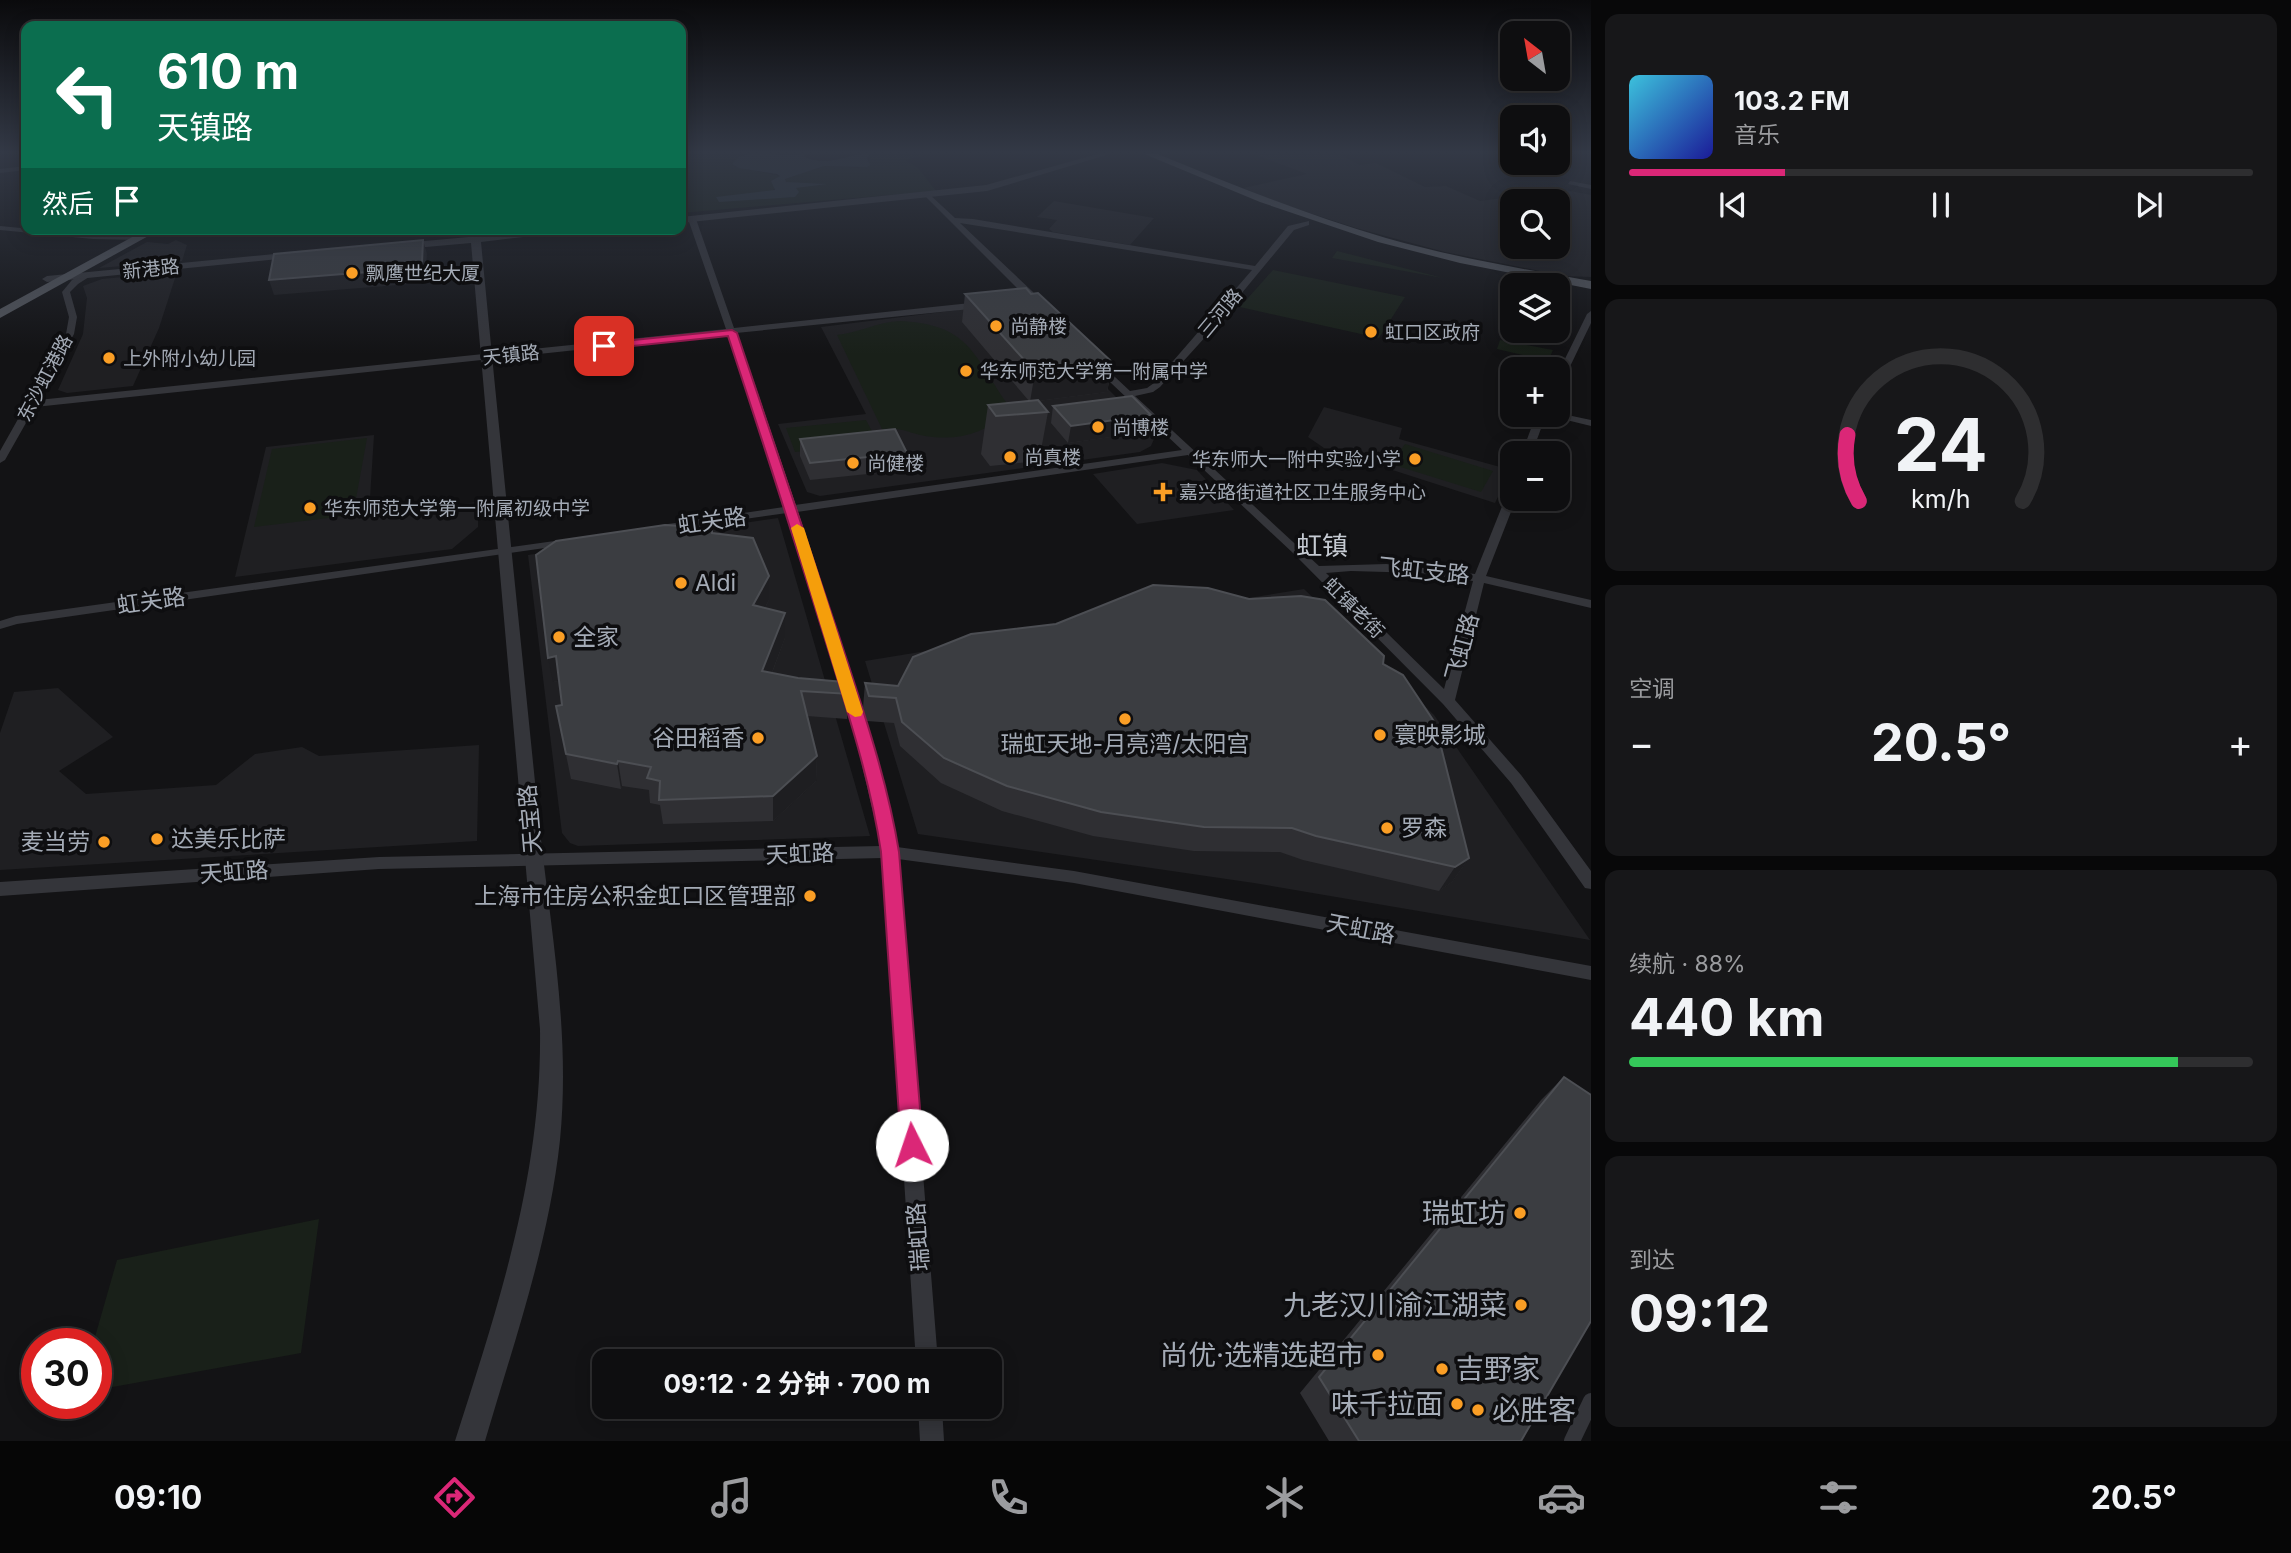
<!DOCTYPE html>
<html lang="zh">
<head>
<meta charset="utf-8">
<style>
  :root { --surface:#0e0e10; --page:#171719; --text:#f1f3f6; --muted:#9b9c9f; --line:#2e2e30; --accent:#db2777 }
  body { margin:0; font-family:Inter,"Noto Sans SC",sans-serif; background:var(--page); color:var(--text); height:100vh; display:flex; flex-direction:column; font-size:26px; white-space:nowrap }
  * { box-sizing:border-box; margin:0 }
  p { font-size:23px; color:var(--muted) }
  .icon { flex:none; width:38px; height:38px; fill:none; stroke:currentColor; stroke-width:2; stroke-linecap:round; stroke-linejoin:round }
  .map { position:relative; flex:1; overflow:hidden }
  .panel { display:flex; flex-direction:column; gap:14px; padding:14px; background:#080809; width:700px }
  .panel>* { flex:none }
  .top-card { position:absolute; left:21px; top:21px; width:665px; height:214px; border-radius:14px; box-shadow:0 4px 18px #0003,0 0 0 2px var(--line); background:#0b6e4f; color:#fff; overflow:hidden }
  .needle { width:46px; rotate:329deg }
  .controls { position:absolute; left:1500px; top:21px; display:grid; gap:14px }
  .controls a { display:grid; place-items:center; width:70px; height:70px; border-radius:14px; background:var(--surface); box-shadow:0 4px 18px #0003,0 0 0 2px var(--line); font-size:35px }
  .speed { position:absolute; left:21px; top:1328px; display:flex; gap:14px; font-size:35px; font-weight:700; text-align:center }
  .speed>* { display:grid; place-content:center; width:91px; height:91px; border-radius:50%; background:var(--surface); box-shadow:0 4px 18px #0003,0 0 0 2px var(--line); line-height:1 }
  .speed .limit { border:10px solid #d22; background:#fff; color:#111 }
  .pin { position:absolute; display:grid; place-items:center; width:60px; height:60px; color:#fff; margin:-30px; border-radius:14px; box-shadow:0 4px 10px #0006 }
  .me { position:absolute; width:77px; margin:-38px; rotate:356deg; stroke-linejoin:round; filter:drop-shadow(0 0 5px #0008) }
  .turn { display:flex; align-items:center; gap:24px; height:147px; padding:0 21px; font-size:32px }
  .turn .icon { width:91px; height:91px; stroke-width:2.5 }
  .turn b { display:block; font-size:49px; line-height:60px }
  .then { display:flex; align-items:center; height:66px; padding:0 21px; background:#0003; gap:14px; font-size:26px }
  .big { font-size:52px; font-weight:700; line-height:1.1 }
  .panel .card { flex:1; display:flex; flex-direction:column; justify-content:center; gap:10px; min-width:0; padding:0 24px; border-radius:14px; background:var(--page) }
  .panel .dial { align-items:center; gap:0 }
  .dial svg { height:182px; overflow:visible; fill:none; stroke:var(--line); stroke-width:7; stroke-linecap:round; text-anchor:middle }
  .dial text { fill:var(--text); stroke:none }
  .song { display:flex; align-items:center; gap:21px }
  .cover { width:84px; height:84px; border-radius:10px; background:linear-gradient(135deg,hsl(190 70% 55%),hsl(240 70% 35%)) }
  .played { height:7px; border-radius:4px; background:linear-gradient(90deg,var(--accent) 25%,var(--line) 25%) }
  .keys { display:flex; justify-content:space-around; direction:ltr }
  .heat { display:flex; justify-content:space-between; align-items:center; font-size:38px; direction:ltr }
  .charge { height:10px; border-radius:5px; background:linear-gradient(90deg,#34c759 88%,var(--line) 0) }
  .trip { position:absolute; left:592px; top:1349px; width:410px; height:70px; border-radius:14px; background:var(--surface); box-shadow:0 4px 18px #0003,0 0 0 2px var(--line); font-weight:700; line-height:70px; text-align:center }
  .dock { display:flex; height:112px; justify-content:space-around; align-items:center; background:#060606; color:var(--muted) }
  .dock .icon { width:49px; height:49px }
  .dock .selected { color:var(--accent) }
  .dock b { font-size:32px; color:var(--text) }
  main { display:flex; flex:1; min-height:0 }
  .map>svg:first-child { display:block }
  .built { fill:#1f1f22; fill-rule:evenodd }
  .green { fill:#192019 }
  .water { fill:#293339 }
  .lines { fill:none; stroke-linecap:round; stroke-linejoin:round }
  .pedestrian { stroke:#34353a; stroke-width:16 }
  .minor { fill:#34353a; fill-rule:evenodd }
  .tertiary { fill:#34353a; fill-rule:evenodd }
  .primary { fill:#505359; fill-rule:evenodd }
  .wall { fill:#2f2f33 }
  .shaded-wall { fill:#1e1e21 }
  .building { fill:#3b3d41; stroke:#4c4e53; stroke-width:2 }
  .route { fill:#db2777; stroke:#8e194d; stroke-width:2 }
  .slow { fill:#f59e0b }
  .poi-dot { fill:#fa9e25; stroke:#0e0e10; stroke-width:2.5 }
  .labels { text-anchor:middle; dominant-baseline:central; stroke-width:7; stroke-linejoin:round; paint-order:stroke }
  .far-street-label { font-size:19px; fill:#a4abb6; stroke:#0e0e10 }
  .far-poi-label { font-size:19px; fill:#a4abb6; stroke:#0e0e10; text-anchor:start }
  .street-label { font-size:23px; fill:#a4abb6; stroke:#0e0e10 }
  .poi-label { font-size:23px; fill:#a4abb6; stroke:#0e0e10; text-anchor:start }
  .quarter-label { font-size:26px; fill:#c5cad2; stroke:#0e0e10 }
  .near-poi-label { font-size:28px; fill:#a4abb6; stroke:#0e0e10; text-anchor:end }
</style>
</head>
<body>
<main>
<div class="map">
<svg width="1591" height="1441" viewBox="0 0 1591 1441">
  <rect width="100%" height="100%" fill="#131315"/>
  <!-- built -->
  <path class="built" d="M1251 153 1338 154 1360 165 1376 163 1425 187 1446 186 1480 201 1565 190 1591 195V277L1565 276 1445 252 1356 228 1282 204 1243 188 1307 174ZM1512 201H1558V247H1512Z
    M1054 201 1154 218 1130 245 1053 232 1049 229 1057 220 1037 217Z
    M176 240 187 245 182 261 99 268 147 242 168 244Z
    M177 272 159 328 133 386 67 393 58 390 83 334 87 298 83 286 102 279Z
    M999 305 1034 315 1148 429 1154 439 1151 446 1140 452 820 496 807 492 778 424 866 414 821 327Z
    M1324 407 1402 428 1399 439 1511 470 1495 503 1324 448 1308 437Z
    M374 435 369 514 478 502V527L452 549 235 577 266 447Z
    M1162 463 1197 470 1234 510 1137 524 1093 474Z
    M778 518 870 836 578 846 570 843 562 833 528 555Z
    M1304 589 1434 715 1590 940 1254 883 918 834 865 661Z
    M58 688 113 737 59 771 86 794 216 785 255 754 302 747 319 756 479 745 477 841 0 870V733L14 692Z"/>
  <!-- green -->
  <path class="green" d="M681 153H752L743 155 734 166 780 176 771 182 775 187 772 192 717 197 790 198 796 188 822 183 792 185 786 182 785 179 824 166 859 168 868 162 872 153H933L905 160 918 168 936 191 681 213Z
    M1337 251 1443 278 1332 258Z
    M1273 270 1405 297 1379 338 1240 307Z
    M901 321C968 325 972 352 1006 402L1009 412C982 435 956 442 920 435 906 431 897 427 882 429L837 335C859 333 876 322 901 321Z
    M1500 340 1553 350 1548 361 1497 349Z
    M866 420 878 443 795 452 786 428Z
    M367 438 353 515 254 527 272 449Z
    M1405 444 1493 471 1481 492 1391 464Z
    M319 1219 301 1353 96 1390V1344H93L117 1260Z"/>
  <!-- water -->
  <path class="water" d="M752 153 793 155 810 153 803 156C827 169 849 153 872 153L867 158 870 165 867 167 824 166 785 179 786 182 827 184 796 188 799 192 795 197 719 202 716 197 775 190 771 181 780 176 777 174 739 168 732 164 739 157Z"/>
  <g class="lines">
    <!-- pedestrian -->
    <path class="pedestrian" d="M1572 1441 1591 1401"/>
    <!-- minor -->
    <path class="minor" d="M26 166V170L0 173V169Z
      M1570 181 1591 185V189L1568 184Z
      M925 194H929L955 218 973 219 1255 266 1288 226 1309 221V225L1294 230 1208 334 1160 387 1153 392 1135 396 1319 566 1386 564 1475 574 1507 494 1512 491V499H1516L1486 576 1591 600V608L1484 583 1455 700 1521 775 1591 871V889L1585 888 1511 783 1443 704 1293 553 1188 455 797 512 868 731 897 847 1074 871 1591 966V980L1074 883 898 859 938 1362H916L883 858 379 869 0 896V882L379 857 881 846 854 731 787 513 661 531 655 528 661 525 784 507 728 334 35 407 5 460 0 463V451L66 334 69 317 62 292 72 280 85 273 92 275 78 284 70 292 77 317 74 334 38 400 726 329 688 219 692 217 696 219 734 328 980 302 984 305 980 308 736 333 795 505 1182 450 1093 366 1101 364 1130 391 1147 388 1154 383 1252 270 960 223 1033 292 1038 302 1034 305 925 196ZM1351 571 1421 573 1473 581 1444 689 1326 573Z
      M0 226 93 235 140 236 144 238 140 240 93 239 0 230Z
      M473 229H481L479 242 472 240Z
      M1591 311V323L1563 381 1558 384V373L1587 314Z
      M1558 413 1591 420V426L1546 415Z
      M1536 415H1546L1532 453H1522Z
      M569 539 575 542 573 544 17 624 0 629V621L16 616Z
      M918 1407H942L944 1441H920Z"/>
    <!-- tertiary -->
    <path class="tertiary" d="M1101 153H1113L987 191 681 223V217L986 185Z
      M555 229H592L481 242C499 432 519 622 538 812 549 921 571 1029 560 1140 549 1243 514 1342 485 1441H455C499 1303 542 1175 540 1029L471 243 403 249 398 246 403 243Z
      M295 252 298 253V257L47 282 42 279 47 276Z"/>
    <!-- primary -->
    <path class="primary" d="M1142 153H1155C1231 184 1307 215 1386 238 1453 257 1523 269 1591 281V289L1460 263 1378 242 1260 202Z
      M147 229H161L0 318V309Z"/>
  </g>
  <!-- wall -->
  <path class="wall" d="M965 294H1031L1113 363 1107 392 1038 401 1048 412 1039 461 990 466 981 454 988 405 1029 401 962 322Z
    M1053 406 1147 432 1068 443 1051 423Z
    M800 439 907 453 906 470 810 480 800 456Z
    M712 533 769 576V600L765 608 785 613V638L772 673 849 694 847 719 807 716 817 756 816 781 773 821 663 824 660 805 650 803 649 790 622 786 621 789 571 779 556 706 562 705 559 681 553 682Z
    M1383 664 1469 858 1452 882 1439 891 1303 860 1280 852 1194 851 1093 836 1002 811 941 783 900 746 894 723 867 721 863 708 865 683 898 686Z
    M1564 1077 1521 1441H1329L1300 1393 1541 1100Z"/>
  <!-- shaded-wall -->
  <path class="shaded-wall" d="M423 240 427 254 425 277 422 278V283L274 295 269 280 419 263Z
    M1113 363 1107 392 1030 402 1035 372Z
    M1151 415 1147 432 1068 443 1071 426Z
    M769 576V600L754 629 753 605Z
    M785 613V638L763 696 762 671Z
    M556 656 560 681 553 682 548 658Z
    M817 756 816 781 773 821V796Z
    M618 761 622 786 621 789 617 764Z
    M1469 858 1452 882 1439 891 1455 867Z"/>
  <!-- building -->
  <path class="building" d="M423 240 422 263H419L418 268 269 280 274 254Z
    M1026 288 1031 294 1038 293 1113 363 1035 372 965 294Z
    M1132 396 1151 415 1071 426 1053 406Z
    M1038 400 1048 412 996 416 988 405Z
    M895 429 907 453 810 463 800 439Z
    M665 525 712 528V533L753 538 769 576 753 605 785 613 762 671 798 678 844 682 849 694 801 691 817 756 773 796 659 800 660 781 647 778 651 767 618 761 617 764 566 754 556 706 562 705 556 656 548 658 536 555 556 541Z
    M1153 585 1208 588 1249 599 1301 596 1325 600 1384 656 1383 664 1403 675 1435 723 1469 858 1455 867 1316 836 1292 828 1204 827 1101 812 1007 786 944 758 902 722 896 698 869 696 865 683 898 686 913 657 971 634 1056 624Z
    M1564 1077 1591 1095V1321L1521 1441H1359L1319 1377Z"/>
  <!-- sky -->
  <linearGradient id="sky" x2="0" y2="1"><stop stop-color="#0a0a0c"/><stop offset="0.43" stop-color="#333946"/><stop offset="1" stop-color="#333946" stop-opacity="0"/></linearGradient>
  <rect width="1591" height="354" fill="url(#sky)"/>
  <!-- route -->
  <path class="route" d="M732 330 737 333C772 434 806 535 839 636 862 707 887 778 899 852L923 1145 920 1153 912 1156 904 1153 901 1145 881 852C870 778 846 707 824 636 793 536 761 436 728 336L604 349 599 346 604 343Z"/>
  <!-- slow -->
  <path class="slow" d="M797 524 804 528 863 712 861 716 855 717 847 712 791 528Z"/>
  <!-- markers -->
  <g class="poi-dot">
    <circle cx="352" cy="273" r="7"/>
    <circle cx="996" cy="326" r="7"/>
    <circle cx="1371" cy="332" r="7"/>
    <circle cx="109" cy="358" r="7"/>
    <circle cx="966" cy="371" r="7"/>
    <circle cx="1098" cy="427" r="7"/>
    <circle cx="1010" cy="457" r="7"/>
    <circle cx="1415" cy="459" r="7"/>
    <circle cx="853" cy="463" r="7"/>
    <path d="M1159.5 481.5h7v7h7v7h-7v7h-7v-7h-7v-7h7z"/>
    <circle cx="310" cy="508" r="7"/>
    <circle cx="681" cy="583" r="7"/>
    <circle cx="559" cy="637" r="7"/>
    <circle cx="1125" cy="719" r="7"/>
    <circle cx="1380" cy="735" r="7"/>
    <circle cx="758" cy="738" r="7"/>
    <circle cx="1387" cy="828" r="7"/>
    <circle cx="157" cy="839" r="7"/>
    <circle cx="104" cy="842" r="7"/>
    <circle cx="810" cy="896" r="7"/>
    <circle cx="1520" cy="1213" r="7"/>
    <circle cx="1521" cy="1305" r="7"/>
    <circle cx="1378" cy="1355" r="7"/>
    <circle cx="1442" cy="1369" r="7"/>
    <circle cx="1457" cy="1404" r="7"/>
    <circle cx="1478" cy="1410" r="7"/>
  </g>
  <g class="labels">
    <!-- far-street labels -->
    <g class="far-street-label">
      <text transform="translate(151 269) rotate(-6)">新港路</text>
      <text transform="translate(1220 313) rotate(-50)">三河路</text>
      <text transform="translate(511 355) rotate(-6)">天镇路</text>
      <text transform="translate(45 378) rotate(-62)">东沙虹港路</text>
      <text transform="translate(1354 608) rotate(45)">虹镇老街</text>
    </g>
    <!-- far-poi labels -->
    <g class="far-poi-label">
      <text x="366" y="273">飘鹰世纪大厦</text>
      <text x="1010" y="326">尚静楼</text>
      <text x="1385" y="332">虹口区政府</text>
      <text x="123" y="358">上外附小幼儿园</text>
      <text x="980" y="371">华东师范大学第一附属中学</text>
      <text x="1112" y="427">尚博楼</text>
      <text x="1024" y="457">尚真楼</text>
      <text x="1401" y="459" text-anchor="end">华东师大一附中实验小学</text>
      <text x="867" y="463">尚健楼</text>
      <text x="1179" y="492">嘉兴路街道社区卫生服务中心</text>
      <text x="324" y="508">华东师范大学第一附属初级中学</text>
    </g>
    <!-- street labels -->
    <g class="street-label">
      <text transform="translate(712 521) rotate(-8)">虹关路</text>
      <text transform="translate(1424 571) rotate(6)">飞虹支路</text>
      <text transform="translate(151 601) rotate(-8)">虹关路</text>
      <text transform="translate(1462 647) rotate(-75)">飞虹路</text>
      <text transform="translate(530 819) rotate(-95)">天宝路</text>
      <text transform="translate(800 854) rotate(-2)">天虹路</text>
      <text transform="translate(234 872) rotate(-4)">天虹路</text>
      <text transform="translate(1361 929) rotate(11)">天虹路</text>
      <text transform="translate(918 1237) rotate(-94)">瑞虹路</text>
    </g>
    <!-- poi labels -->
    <g class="poi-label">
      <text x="695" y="583">Aldi</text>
      <text x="573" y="637">全家</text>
      <text x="1394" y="735">寰映影城</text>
      <text x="744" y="738" text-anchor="end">谷田稻香</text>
      <text x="1125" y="744" text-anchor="middle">瑞虹天地-月亮湾/太阳宫</text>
      <text x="1401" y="828">罗森</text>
      <text x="171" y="839">达美乐比萨</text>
      <text x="90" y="842" text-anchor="end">麦当劳</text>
      <text x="796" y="896" text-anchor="end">上海市住房公积金虹口区管理部</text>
    </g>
    <!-- quarter labels -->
    <g class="quarter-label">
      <text x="1322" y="545">虹镇</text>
    </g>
    <!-- near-poi labels -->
    <g class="near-poi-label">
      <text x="1506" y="1213">瑞虹坊</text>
      <text x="1507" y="1305">九老汉川渝江湖菜</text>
      <text x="1364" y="1355">尚优·选精选超市</text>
      <text x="1456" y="1369" text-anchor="start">吉野家</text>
      <text x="1443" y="1404">味千拉面</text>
      <text x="1492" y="1410" text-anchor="start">必胜客</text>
    </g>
  </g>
</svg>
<div class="controls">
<a><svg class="needle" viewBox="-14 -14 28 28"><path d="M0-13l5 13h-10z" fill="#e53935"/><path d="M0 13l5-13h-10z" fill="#9b9c9f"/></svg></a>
<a><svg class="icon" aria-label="sound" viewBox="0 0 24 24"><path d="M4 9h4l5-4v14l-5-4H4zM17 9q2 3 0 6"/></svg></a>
<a><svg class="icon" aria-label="search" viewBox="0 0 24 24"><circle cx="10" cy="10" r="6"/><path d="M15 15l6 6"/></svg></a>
<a><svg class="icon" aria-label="layers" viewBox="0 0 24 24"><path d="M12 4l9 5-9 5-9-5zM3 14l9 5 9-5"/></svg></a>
<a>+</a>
<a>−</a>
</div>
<div class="speed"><div class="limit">30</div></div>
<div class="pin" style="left:604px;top:346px;background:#d93025"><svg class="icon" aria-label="arrive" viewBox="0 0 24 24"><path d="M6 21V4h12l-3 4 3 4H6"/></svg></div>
<svg class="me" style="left:912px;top:1145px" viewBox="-20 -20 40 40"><circle r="19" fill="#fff"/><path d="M0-13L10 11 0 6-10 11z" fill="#db2777"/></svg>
<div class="trip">09:12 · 2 分钟 · 700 m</div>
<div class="top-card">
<div class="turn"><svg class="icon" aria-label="left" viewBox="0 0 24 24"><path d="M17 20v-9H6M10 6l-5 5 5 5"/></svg><div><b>610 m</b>天镇路</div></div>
<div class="then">然后<svg class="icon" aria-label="arrive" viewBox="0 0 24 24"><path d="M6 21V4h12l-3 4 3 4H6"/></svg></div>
</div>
</div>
<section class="panel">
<div class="card">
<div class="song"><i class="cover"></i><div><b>103.2 FM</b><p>音乐</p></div></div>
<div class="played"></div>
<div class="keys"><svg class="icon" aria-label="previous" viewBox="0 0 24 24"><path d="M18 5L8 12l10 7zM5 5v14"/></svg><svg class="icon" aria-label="pause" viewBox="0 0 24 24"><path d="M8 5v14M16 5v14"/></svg><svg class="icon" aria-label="next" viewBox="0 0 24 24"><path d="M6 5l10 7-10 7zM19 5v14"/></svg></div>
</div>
<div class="card dial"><svg viewBox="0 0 100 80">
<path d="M14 69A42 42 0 1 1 86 69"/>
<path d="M14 69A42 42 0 0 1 9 40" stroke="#db2777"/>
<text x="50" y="56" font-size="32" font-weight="700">24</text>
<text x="50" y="72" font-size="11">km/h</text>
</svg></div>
<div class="card"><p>空调</p>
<div class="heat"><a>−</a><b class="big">20.5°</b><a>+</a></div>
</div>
<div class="card"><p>续航 · 88%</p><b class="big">440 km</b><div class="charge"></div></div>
<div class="card"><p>到达</p><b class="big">09:12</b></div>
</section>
</main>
<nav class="dock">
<b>09:10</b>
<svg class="icon selected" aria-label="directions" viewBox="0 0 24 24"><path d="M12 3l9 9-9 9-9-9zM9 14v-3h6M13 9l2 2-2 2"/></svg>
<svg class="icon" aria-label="music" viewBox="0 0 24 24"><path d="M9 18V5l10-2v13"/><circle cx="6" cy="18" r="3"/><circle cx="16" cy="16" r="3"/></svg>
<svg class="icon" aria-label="phone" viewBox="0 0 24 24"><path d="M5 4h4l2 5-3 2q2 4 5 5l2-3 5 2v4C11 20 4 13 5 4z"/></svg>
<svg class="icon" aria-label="climate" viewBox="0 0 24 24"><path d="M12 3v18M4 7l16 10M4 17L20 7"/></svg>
<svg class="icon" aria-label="car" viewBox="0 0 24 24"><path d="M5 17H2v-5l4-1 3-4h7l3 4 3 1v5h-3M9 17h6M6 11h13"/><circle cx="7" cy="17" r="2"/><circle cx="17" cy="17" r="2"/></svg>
<svg class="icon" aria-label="filters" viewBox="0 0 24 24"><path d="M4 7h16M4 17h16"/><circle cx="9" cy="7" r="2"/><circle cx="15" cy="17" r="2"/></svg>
<b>20.5°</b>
</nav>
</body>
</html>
